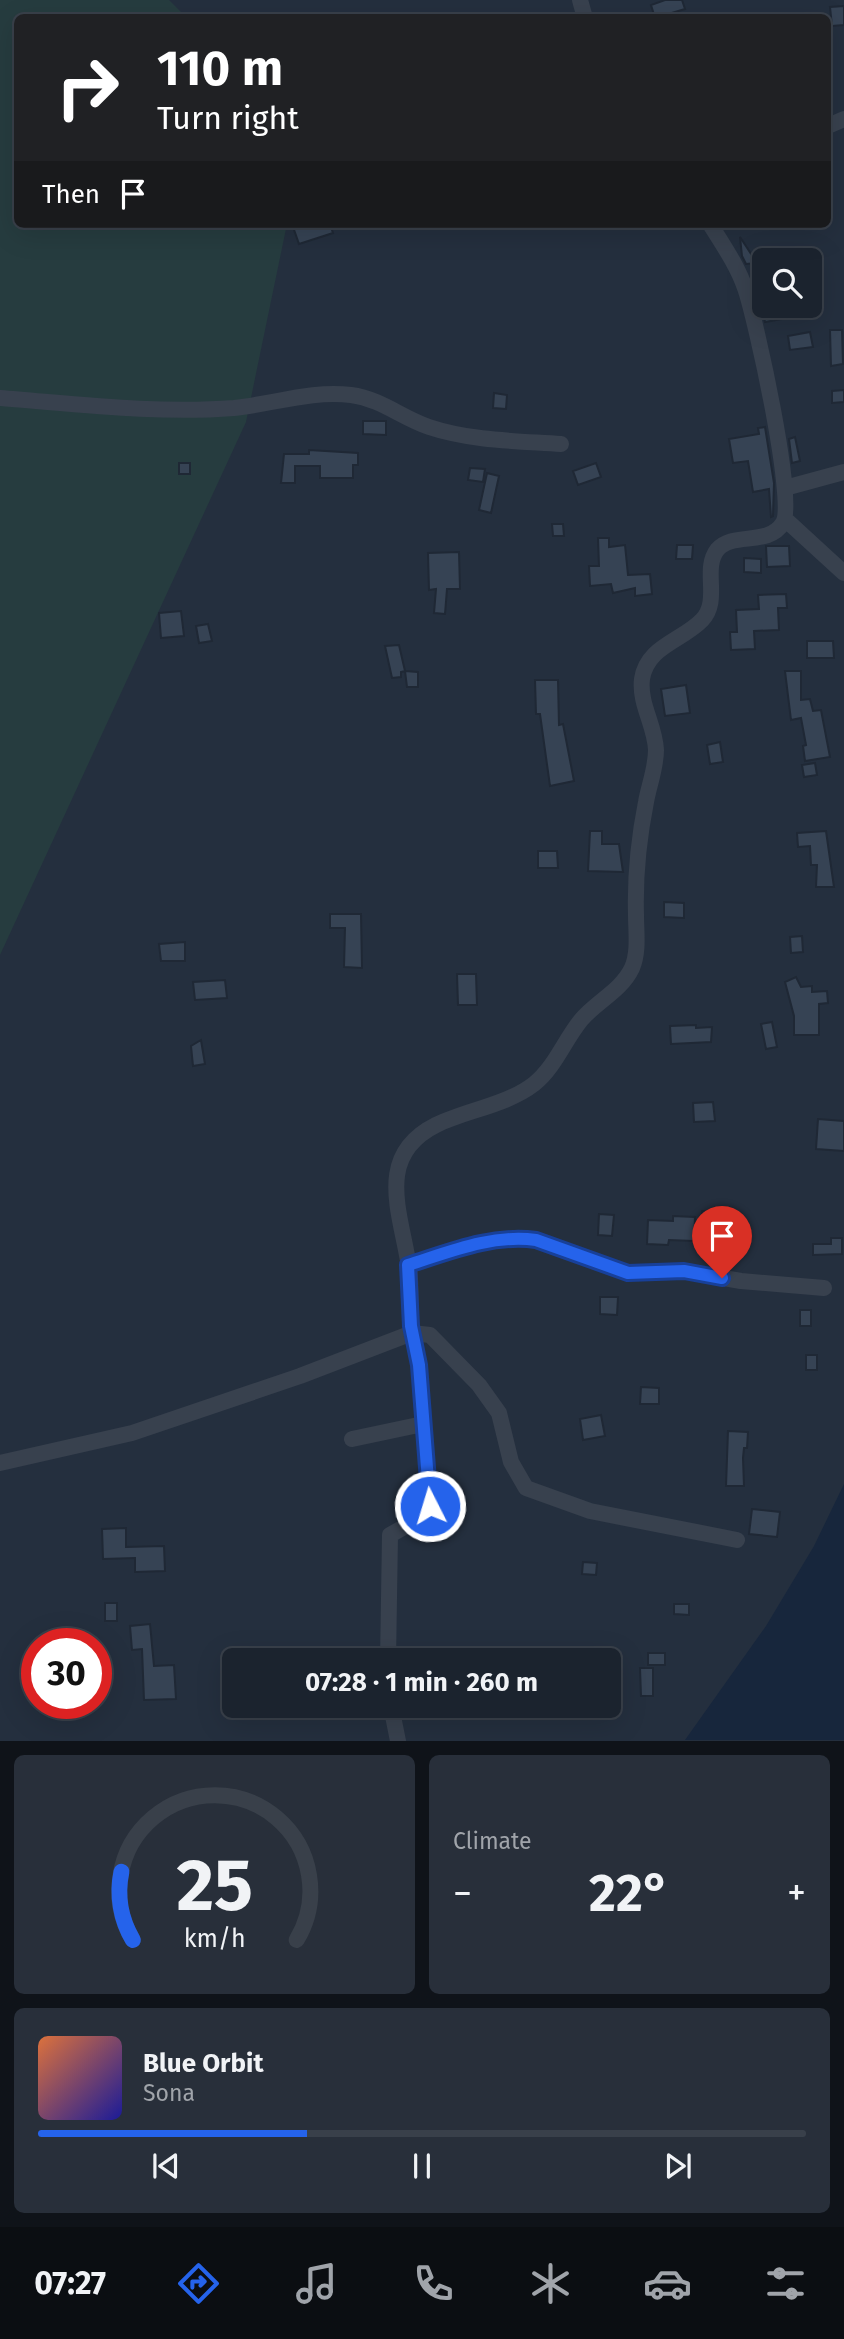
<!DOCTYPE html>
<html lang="en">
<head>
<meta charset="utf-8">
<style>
  :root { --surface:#1b232e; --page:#282f3a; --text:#f1f3f6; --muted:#a0a4aa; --line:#39404a; --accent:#2563eb }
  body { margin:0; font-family:"Fira Sans",sans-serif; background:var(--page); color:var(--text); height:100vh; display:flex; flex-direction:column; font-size:26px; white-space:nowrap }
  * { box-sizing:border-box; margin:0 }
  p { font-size:23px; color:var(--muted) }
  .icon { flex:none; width:38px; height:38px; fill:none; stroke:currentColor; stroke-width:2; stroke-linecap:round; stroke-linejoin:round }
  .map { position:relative; height:1741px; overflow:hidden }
  .sheet { display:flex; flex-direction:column; gap:14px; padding:14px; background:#0f1319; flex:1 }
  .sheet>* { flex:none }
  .guide { position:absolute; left:14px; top:14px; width:817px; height:214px; border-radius:10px; box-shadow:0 7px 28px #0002,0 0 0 2px var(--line); background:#202124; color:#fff; overflow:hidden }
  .tools { position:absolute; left:752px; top:248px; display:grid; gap:14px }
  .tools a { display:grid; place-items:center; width:70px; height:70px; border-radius:10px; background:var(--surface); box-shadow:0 7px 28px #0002,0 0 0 2px var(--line); font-size:35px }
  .speed { position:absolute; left:21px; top:1628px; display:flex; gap:14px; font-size:35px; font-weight:700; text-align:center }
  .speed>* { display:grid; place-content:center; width:91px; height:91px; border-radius:50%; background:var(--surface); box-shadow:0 7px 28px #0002,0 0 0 2px var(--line); line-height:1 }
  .speed .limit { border:10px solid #d22; background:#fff; color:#111 }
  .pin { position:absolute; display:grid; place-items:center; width:60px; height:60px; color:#fff; margin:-72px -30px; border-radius:50% 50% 50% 0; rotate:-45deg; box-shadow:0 0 7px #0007 }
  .pin .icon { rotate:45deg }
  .me { position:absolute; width:77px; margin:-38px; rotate:355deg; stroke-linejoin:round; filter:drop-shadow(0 0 5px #0008) }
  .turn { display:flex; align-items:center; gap:24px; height:147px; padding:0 28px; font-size:32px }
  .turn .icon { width:91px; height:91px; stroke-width:2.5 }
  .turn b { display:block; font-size:49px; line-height:60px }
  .then { display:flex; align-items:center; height:66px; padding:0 28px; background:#0003; gap:14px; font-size:26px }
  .big { font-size:52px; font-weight:700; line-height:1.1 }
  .sheet .tile { flex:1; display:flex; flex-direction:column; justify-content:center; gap:10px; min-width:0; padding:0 24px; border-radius:10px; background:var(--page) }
  .sheet .dial { align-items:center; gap:0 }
  .dial svg { height:182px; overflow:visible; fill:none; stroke:var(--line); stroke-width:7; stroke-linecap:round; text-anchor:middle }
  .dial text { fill:var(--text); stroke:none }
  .song { display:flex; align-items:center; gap:21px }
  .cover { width:84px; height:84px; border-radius:10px; background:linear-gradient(135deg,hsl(20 70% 55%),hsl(240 70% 35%)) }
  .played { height:7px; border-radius:4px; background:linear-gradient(90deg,var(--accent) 35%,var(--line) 35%) }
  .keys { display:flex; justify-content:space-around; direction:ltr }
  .heat { display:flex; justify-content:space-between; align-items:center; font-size:38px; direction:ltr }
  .sheet .tiles { flex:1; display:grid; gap:14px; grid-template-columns:1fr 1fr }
  .tile:last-child { grid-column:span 2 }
  .trip { position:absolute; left:222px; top:1648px; width:399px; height:70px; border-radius:10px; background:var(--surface); box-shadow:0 7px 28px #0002,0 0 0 2px var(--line); font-weight:700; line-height:70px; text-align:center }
  .menu { display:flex; height:112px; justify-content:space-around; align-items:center; background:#0b0e12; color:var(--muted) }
  .menu .icon { width:49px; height:49px }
  .menu .on { color:var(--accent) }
  .menu b { font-size:32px; color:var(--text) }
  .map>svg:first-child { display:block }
  .green { fill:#263c3f }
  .water { fill:#17263c }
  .building { fill:#364354; stroke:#1f2835; stroke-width:2 }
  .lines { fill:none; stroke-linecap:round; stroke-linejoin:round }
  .minor { stroke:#38414e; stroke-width:16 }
  .route-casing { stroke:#184099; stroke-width:18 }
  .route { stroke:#2563eb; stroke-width:12 }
</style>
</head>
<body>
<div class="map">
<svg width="844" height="1741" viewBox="0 0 844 1741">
  <rect width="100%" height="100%" fill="#242f3e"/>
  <!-- green -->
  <path class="green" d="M0 0H169L186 17 18 18V224H287L246 422 0 955Z"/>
  <!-- water -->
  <path class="water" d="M844 1484V1740H685L766 1626 814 1546Z"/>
  <!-- building -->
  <path class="building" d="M665 0H682L685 9 655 18 651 5Z
    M844 6V25L832 26 830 7Z
    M292 224H330L333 233 299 244Z
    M740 237 757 263 746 264 742 256Z
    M761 306H792L793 317 765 322Z
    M830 330H842L843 364 831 366Z
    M810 332 813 347 790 350 788 336Z
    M844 390V402L832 403V391Z
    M494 393 507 395 506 409 493 408Z
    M363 421H386V435L363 434Z
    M765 427 774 483 773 516 771 517 769 489 753 492 748 461 733 463 729 439 759 434 758 428Z
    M795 437 800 461 792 463 789 439Z
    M309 450 358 453V465H353V478H320V466H295V483H281L284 454H309Z
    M179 463H190V474H179Z
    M596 463 601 477 578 485 573 471Z
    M470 468 485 469 483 482 468 480Z
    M487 473 499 476 491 513 479 510Z
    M552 524H563L564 536H553Z
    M598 538H609V547L625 545 628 575 650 574 652 594 635 596V588L613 593 611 584 590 586 589 566H599Z
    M677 545H693L692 559H676Z
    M766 546H789L790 566 767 567Z
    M459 552 460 589H447L445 614 434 613 436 589 429 590 428 553Z
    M744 558 761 559V573L744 572Z
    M786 594 787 608H778L779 630 754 631 755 649 731 650 730 632H737L736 610 759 609 758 595Z
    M181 611 184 636 161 638 159 613Z
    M208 624 212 641 199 643 196 626Z
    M807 641H833L834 658H807Z
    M399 645 405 671 401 672V677L392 678 385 646Z
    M405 671 418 672V687H407Z
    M785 671H801V700L810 699 813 711 821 710 830 757 805 761 803 746 806 745 801 718 791 720Z
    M535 680H558L559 725 563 724 574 781 550 786 540 714H536Z
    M686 685 690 713 665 716 661 689Z
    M720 742 723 762 710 764 707 745Z
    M815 763 817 775 804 777 802 765Z
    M590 831H602V844H619L623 872 588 871Z
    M826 831 834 887H816L817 865H811L810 846 798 847 797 833Z
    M538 851H557L558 868H538Z
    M664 902 684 903V918L664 917Z
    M330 914H361L362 968 344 967 345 928H330Z
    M802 936 803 952 791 953 790 937Z
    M185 942V961H161L159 944Z
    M457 974H476L477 1005H458Z
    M796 977 801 987 812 986V992L827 991 828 1003 819 1004V1035H794V1016L785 982Z
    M225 980 227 998 195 1000 193 982Z
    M772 1022 777 1047 766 1049 761 1024Z
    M696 1025V1028L712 1027 711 1042 671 1044 670 1026Z
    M201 1040 205 1064 193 1066 191 1046Z
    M713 1102 715 1121 694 1122 693 1103Z
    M818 1119 844 1121V1151L816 1149Z
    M702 1211 713 1212 712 1224 701 1223Z
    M599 1214 614 1215 612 1236 598 1235Z
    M673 1216 695 1217 694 1241 669 1240 668 1245 647 1244 648 1220 673 1221Z
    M831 1238H842V1254L813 1255V1244H831Z
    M600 1297H618L617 1315 600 1314Z
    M800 1310H811V1326H800Z
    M806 1355H817V1370H806Z
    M641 1387 659 1388V1404H640Z
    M601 1415 605 1436 583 1440 580 1419Z
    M728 1431 748 1432 747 1448H744L743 1458 744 1486H726Z
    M752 1509 780 1512 777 1537 749 1534Z
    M126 1528V1547L164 1546 165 1571 135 1572V1558L103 1559 102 1529Z
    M583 1562 597 1563 596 1575 582 1574Z
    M105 1603H117V1621H105Z
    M674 1604H689V1615L674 1614Z
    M150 1624 154 1666 174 1665 176 1699 144 1700 142 1649 132 1650 130 1626Z
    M648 1653H665V1665H648Z
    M640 1668H653V1696H641Z"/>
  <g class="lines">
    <!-- minor -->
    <path class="minor" d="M580 0 585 18
      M828 126 844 119
      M0 398C77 404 157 414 234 408 273 404 312 390 351 395 381 399 402 418 429 427 471 441 518 441 561 444
      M785 488 844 472
      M785 519 844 573
      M408 1265C450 1252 492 1234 535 1240L628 1273 684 1271 741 1281 824 1288
      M352 1439 423 1424
      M0 1463 132 1433 300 1376 412 1333C409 1311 412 1289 409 1267 401 1213 374 1156 436 1125 467 1110 507 1105 534 1084 555 1067 564 1041 581 1020 597 1001 621 991 632 968 639 952 636 932 636 915 635 880 639 837 646 802 649 785 656 768 656 750 655 725 639 704 642 679 647 646 682 641 702 620 721 600 702 570 717 550 733 531 768 547 783 523 796 502 756 320 745 288 737 265 723 245 710 224
      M388 1661 390 1535 425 1515 430 1506 419 1365 412 1333 430 1335 479 1385 499 1413 511 1462 526 1488 590 1511 737 1540
      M391 1706 398 1741"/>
  </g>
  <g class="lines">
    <defs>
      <path id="route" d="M430 1506 419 1365 411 1326 408 1265C449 1252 492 1234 536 1240L628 1273 684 1271 722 1278"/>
    </defs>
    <!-- route casing -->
    <use href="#route" class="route-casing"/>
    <!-- route -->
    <use href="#route" class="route"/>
  </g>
</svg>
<div class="tools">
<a><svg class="icon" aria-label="search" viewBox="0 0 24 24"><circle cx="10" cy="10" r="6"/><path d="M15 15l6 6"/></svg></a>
</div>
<div class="speed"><div class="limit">30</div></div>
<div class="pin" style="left:722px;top:1278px;background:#d93025"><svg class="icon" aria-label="arrive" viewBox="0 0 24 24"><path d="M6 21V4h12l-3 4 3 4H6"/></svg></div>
<svg class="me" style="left:430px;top:1506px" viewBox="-20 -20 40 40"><circle r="17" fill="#2563eb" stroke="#fff" stroke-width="3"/><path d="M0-11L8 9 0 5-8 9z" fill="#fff"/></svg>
<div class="trip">07:28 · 1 min · 260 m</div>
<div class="guide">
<div class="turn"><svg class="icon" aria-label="right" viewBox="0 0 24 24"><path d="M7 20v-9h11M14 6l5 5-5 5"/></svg><div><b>110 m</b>Turn right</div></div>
<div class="then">Then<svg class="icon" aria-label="arrive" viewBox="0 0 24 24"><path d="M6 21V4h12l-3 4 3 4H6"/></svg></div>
</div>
</div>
<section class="sheet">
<div class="tiles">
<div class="tile dial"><svg viewBox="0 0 100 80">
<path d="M14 69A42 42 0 1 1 86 69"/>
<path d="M14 69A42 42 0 0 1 9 39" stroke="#2563eb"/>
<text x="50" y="56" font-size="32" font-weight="700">25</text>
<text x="50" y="72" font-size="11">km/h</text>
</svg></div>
<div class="tile"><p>Climate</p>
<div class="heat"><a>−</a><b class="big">22°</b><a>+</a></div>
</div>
<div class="tile">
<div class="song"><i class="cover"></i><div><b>Blue Orbit</b><p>Sona</p></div></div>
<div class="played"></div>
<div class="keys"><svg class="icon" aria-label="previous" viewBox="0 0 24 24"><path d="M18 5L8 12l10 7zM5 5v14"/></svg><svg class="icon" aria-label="pause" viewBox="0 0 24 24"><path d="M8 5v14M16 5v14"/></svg><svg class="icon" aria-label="next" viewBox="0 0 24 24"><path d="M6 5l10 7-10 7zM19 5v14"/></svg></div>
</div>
</div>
</section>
<nav class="menu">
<b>07:27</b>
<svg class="icon on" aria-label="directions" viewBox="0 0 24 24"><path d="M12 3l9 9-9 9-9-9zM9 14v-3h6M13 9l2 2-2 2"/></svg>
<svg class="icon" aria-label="music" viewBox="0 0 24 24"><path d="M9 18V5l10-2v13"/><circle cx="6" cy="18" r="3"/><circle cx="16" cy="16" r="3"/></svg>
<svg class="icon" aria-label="phone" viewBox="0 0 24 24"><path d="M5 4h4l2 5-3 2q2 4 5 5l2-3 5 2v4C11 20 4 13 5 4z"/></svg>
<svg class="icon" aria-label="climate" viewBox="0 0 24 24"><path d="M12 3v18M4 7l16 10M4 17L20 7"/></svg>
<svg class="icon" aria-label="car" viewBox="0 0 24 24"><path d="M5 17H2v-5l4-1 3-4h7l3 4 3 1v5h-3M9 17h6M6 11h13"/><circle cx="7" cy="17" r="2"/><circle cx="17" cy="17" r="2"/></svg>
<svg class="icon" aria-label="filters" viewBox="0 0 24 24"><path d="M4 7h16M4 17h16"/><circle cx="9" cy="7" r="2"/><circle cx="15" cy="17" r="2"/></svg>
</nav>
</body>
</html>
